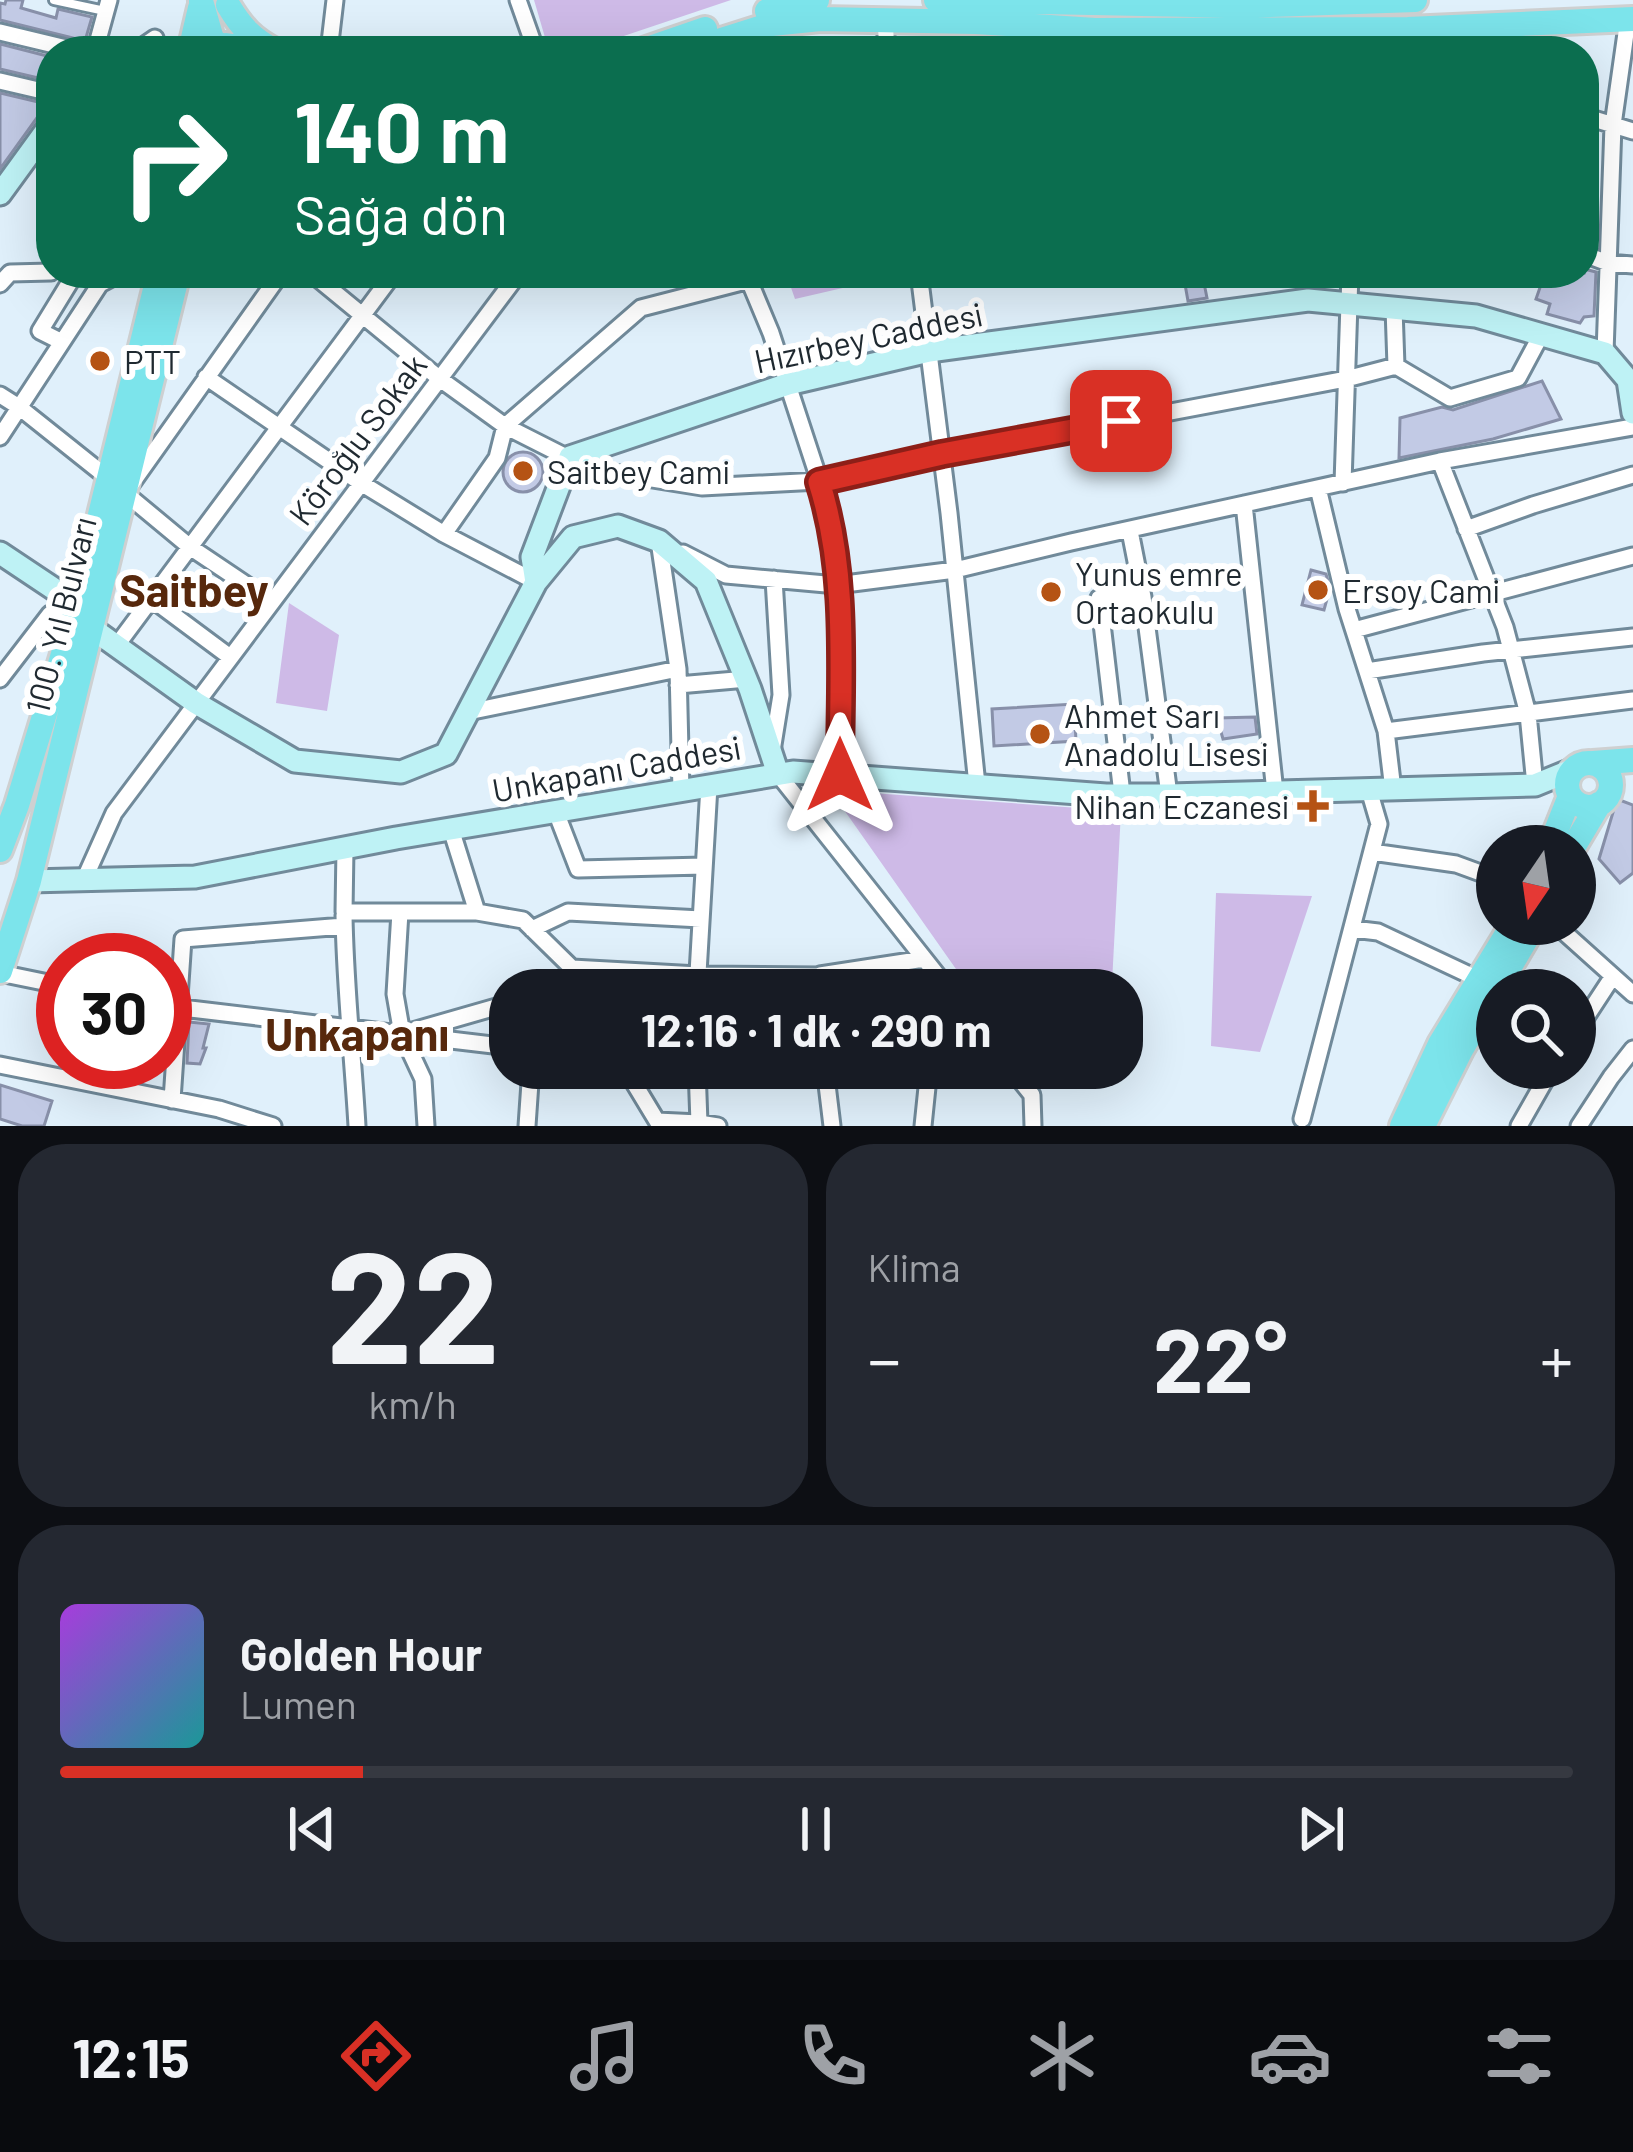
<!DOCTYPE html>
<html lang="tr">
<head>
<meta charset="utf-8">
<style>
  :root { --surface:#171b24; --page:#242831; --text:#f1f3f6; --muted:#9ea1a6; --line:#363941; --accent:#d93025 }
  body { margin:0; font-family:Barlow,sans-serif; background:var(--page); color:var(--text); height:100vh; display:flex; flex-direction:column; font-size:45px; white-space:nowrap }
  * { box-sizing:border-box; margin:0 }
  p { font-size:39px; color:var(--muted) }
  .icon { flex:none; width:66px; height:66px; fill:none; stroke:currentColor; stroke-width:2; stroke-linecap:round; stroke-linejoin:round }
  .map { position:relative; height:1126px; overflow:hidden }
  .details { display:flex; flex-direction:column; gap:18px; padding:18px; background:#0d0f14; flex:1 }
  .details>* { flex:none }
  .hud { position:absolute; left:36px; top:36px; width:1563px; height:252px; border-radius:48px; box-shadow:0 12px 48px #0002; background:#0b6e4f; color:#fff; overflow:hidden }
  .needle { width:78px; rotate:193deg }
  .tools { position:absolute; left:1476px; top:825px; display:grid; gap:24px }
  .tools a { display:grid; place-items:center; width:120px; height:120px; border-radius:50%; background:var(--surface); box-shadow:0 12px 48px #0002; font-size:60px }
  .speed { position:absolute; left:36px; top:933px; display:flex; gap:24px; font-size:60px; font-weight:700; text-align:center }
  .speed>* { display:grid; place-content:center; width:156px; height:156px; border-radius:50%; background:var(--surface); box-shadow:0 12px 48px #0002; line-height:1 }
  .speed .limit { border:18px solid #d22; background:#fff; color:#111 }
  .pin { position:absolute; display:grid; place-items:center; width:102px; height:102px; color:#fff; margin:-51px; border-radius:24px; box-shadow:0 6px 18px #0006 }
  .me { position:absolute; width:132px; margin:-66px; rotate:0deg; stroke-linejoin:round; filter:drop-shadow(0 0 9px #0008) }
  .turn { display:flex; align-items:center; gap:42px; height:252px; padding:0 60px; font-size:54px }
  .turn .icon { width:156px; height:156px; stroke-width:2.5 }
  .turn b { display:block; font-size:84px; line-height:102px }
  .big { font-size:90px; font-weight:700; line-height:1.1 }
  .details .card { flex:1; display:flex; flex-direction:column; justify-content:center; gap:18px; min-width:0; padding:0 42px; border-radius:48px; background:var(--page) }
  .details .dial { align-items:center; gap:0 }
  .dial b { font-size:156px; line-height:1 }
  .song { display:flex; align-items:center; gap:36px }
  .cover { width:144px; height:144px; border-radius:18px; background:linear-gradient(135deg,hsl(280 70% 55%),hsl(180 70% 35%)) }
  .played { height:12px; border-radius:6px; background:linear-gradient(90deg,var(--accent) 20%,var(--line) 20%) }
  .keys { display:flex; justify-content:space-around; direction:ltr }
  .heat { display:flex; justify-content:space-between; align-items:center; font-size:66px; direction:ltr }
  .details .tiles { flex:1; display:grid; gap:18px; grid-template-columns:1fr 1fr }
  .card:last-child { grid-column:span 2 }
  .trip { position:absolute; left:489px; top:969px; width:654px; height:120px; border-radius:48px; background:var(--surface); box-shadow:0 12px 48px #0002; font-weight:700; line-height:120px; text-align:center }
  .dock { display:flex; height:192px; justify-content:space-around; align-items:center; background:#090b0e; color:var(--muted) }
  .dock .icon { width:84px; height:84px }
  .dock .current { color:var(--accent) }
  .dock b { font-size:54px; color:var(--text) }
  .map>svg:first-child { display:block }
  .green { fill:#cebae7 }
  .building { fill:#c2cae5; stroke:#8890a9; stroke-width:3 }
  .lines { fill:none; stroke-linecap:round; stroke-linejoin:round }
  .service-casing { stroke:#718a9a; stroke-width:14 }
  .minor-casing { stroke:#718a9a; stroke-width:21 }
  .secondary-casing { stroke:#718a9a; stroke-width:27 }
  .primary-casing { stroke:#ced0d1; stroke-width:30 }
  .service { stroke:#fff; stroke-width:8 }
  .minor { stroke:#fff; stroke-width:15 }
  .secondary { stroke:#bef2f5; stroke-width:21 }
  .primary { stroke:#7ce4eb; stroke-width:24 }
  .route-casing { stroke:#8d1f18; stroke-width:30 }
  .route { stroke:#d93025; stroke-width:21 }
  .poi-dot { fill:#b55314; stroke:#fff; stroke-width:4.5 }
  .labels { text-anchor:middle; dominant-baseline:central; stroke-width:12; stroke-linejoin:round; paint-order:stroke }
  .street-label { font-size:33px; fill:#1f2930; stroke:#fff }
  .poi-label { font-size:33px; fill:#1f2930; stroke:#fff; text-anchor:start }
  .district-label { font-size:45px; font-weight:bold; fill:#57280c; stroke:#fff }
</style>
</head>
<body>
<div class="map">
<svg width="1633" height="1126" viewBox="0 0 1633 1126">
  <rect width="100%" height="100%" fill="#e0f0fb"/>
  <!-- green -->
  <path class="green" d="M534 0H731L579 51H549Z
    M810 273H857L860 284 795 299 788 279Z
    M289 603 339 635 327 711 276 703Z
    M830 790 1121 811 1112 983 963 979Z
    M1216 893 1312 896 1260 1052 1211 1046Z"/>
  <!-- building -->
  <path class="building" d="M6 0H23L21 8 56 18 58 9 92 17 85 41 0 20V3L5 4Z
    M0 44 51 57V81L0 69Z
    M0 93 51 105 49 110 39 115 0 169Z
    M1584 269 1596 272 1594 316 1584 317 1580 323 1547 314 1550 304 1536 299 1545 273H1584Z
    M1183 273H1202L1207 298 1188 301Z
    M1542 381 1561 419 1493 439 1399 458 1400 418 1442 407 1453 410Z
    M503 472a20 20 0 1 1 40 0a20 20 0 1 1-40 0Z
    M1311 570 1326 574 1330 588 1324 610 1302 605Z
    M1074 704 1076 741 994 746 992 709Z
    M1255 717 1257 734 1223 739 1217 718Z
    M1617 799 1633 805V873L1620 883 1599 859Z
    M189 1022 209 1024 203 1048H206L200 1064 187 1063Z
    M0 1085 52 1101 44 1126H22L0 1119Z"/>
  <g class="lines">
    <defs>
      <path id="service" d="M54 0 105 11"/>
      <path id="minor" d="M518 0 536 51
        M885 19 887 51
        M1464 25 1470 51
        M0 32 79 51
        M95 51 109 0
        M136 51 155 38
        M329 51 335 0
        M0 81 51 93
        M1584 116 1633 131
        M1584 254 1608 263 1633 265
        M311 273 440 379 505 426 590 469 702 487 819 481 942 455 1346 379 1396 366
        M746 273 771 333 832 519 840 616V775
        M919 273 949 513 977 785
        M0 284 10 273 51 272
        M1394 308 1396 366 1450 398 1518 378 1541 335
        M62 342 40 331 73 277
        M1605 353 1613 125 1628 19
        M206 377 361 483 444 534 536 582
        M0 395 19 407 108 478
        M505 426 641 308 777 273
        M0 437 100 284 121 273
        M1343 483 1350 273
        M1318 488 1347 609 1386 731
        M1244 504 1275 792
        M1466 529 1533 505 1633 475
        M1130 531 1143 597 1169 795
        M444 534 497 458 505 426
        M659 541 678 669
        M683 553 726 575 837 585 955 570 1071 542 1440 461
        M152 599 230 657
        M272 602 190 547 125 493 281 273
        M1354 630 1633 556
        M117 645 394 273
        M1367 671 1483 653 1633 637
        M0 679 50 614 71 626
        M678 685 747 679
        M468 712 678 669 681 791
        M772 751 781 695 774 579
        M778 774 949 990
        M1535 785 1528 714 1505 627 1440 461 1633 427
        M1393 790 1386 731 1633 700
        M1122 794 1099 598 1143 597
        M556 812 578 869 704 866
        M451 829 477 912
        M345 848 344 912H477L523 920 572 968 584 990
        M1372 852 1456 864 1497 879
        M84 880 114 813 519 273
        M400 912 395 994 402 1034 510 1003
        M344 915C345 986 353 1056 357 1126
        M1555 924 1633 994
        M532 929 568 912 701 919
        M1353 929 1378 932 1478 979
        M572 968 698 975 820 976
        M0 973 63 986
        M553 990 579 982
        M697 990 709 786
        M821 990 820 975 924 959
        M165 1006 510 1047
        M402 1034 423 1079 426 1126
        M1575 1034 1613 976
        M0 1065 219 1109 273 1126
        M625 1068 660 1126
        M697 1068 699 1123 718 1126
        M825 1068 832 1126
        M950 1068 1019 1078
        M1016 1075 1032 1095 1033 1126
        M172 1100 183 939 344 926
        M1302 1119 1379 824 1369 790
        M657 1121 699 1123V1126
        M527 1126 531 1068
        M923 1126 929 1068
        M1519 1126 1552 1068
        M1579 1126 1611 1077 1633 1049"/>
      <path id="secondary" d="M0 194 51 124
        M0 553 78 605
        M536 582 532 557 570 457 788 384 929 351 1308 300 1476 316 1605 353 1628 380 1633 413
        M90 627 196 703 295 761 401 772 446 754 536 582 573 537 618 526 659 541 706 581 750 689 778 774
        M29 881 195 877 396 838 793 772 1106 795H1169L1535 785 1574 769"/>
      <path id="primary" d="M936 0 1244 6 1415 0
        M201 1 212 39 226 51
        M228 5C241 27 252 39 275 51
        M767 11 817 0
        M190 51 200 8
        M210 51 226 45 266 51
        M641 51 705 29
        M687 51 772 24 820 19 976 22 1095 30 1408 29 1633 19
        M1593 763 1633 760
        M1567 785a22 22 0 1 1 44 0a22 22 0 1 1-44 0Z
        M1550 846 1570 796
        M1574 846 1599 804
        M0 850 17 805 78 605 159 273
        M0 971 29 881 178 273
        M1402 1126 1440 1044 1513 924
        M1423 1126 1461 1050 1535 924"/>
    </defs>
    <!-- service casing -->
    <use href="#service" class="service-casing"/>
    <!-- minor casing -->
    <use href="#minor" class="minor-casing"/>
    <!-- secondary casing -->
    <use href="#secondary" class="secondary-casing"/>
    <!-- primary casing -->
    <use href="#primary" class="primary-casing"/>
    <!-- service -->
    <use href="#service" class="service"/>
    <!-- minor -->
    <use href="#minor" class="minor"/>
    <!-- secondary -->
    <use href="#secondary" class="secondary"/>
    <!-- primary -->
    <use href="#primary" class="primary"/>
  </g>
  <g class="lines">
    <defs>
      <path id="route" d="M840 775C840 678 849 575 819 482L942 454 1121 421"/>
    </defs>
    <!-- route casing -->
    <use href="#route" class="route-casing"/>
    <!-- route -->
    <use href="#route" class="route"/>
  </g>
  <!-- markers -->
  <g class="poi-dot">
    <circle cx="100" cy="361" r="12"/>
    <circle cx="523" cy="471" r="12"/>
    <circle cx="1318" cy="590" r="12"/>
    <circle cx="1051" cy="592" r="12"/>
    <circle cx="1040" cy="734" r="12"/>
    <path d="M1307 788h12v12h12v12h-12v12h-12v-12h-12v-12h12z"/>
  </g>
  <g class="labels">
    <!-- street labels -->
    <g class="street-label">
      <text transform="translate(868 337) rotate(-12)">Hızırbey Caddesi</text>
      <text transform="translate(357 439) rotate(-53)">Köroğlu Sokak</text>
      <text transform="translate(60 615) rotate(-76)">100. Yıl Bulvarı</text>
      <text transform="translate(616 768) rotate(-10)">Unkapanı Caddesi</text>
    </g>
    <!-- poi labels -->
    <g class="poi-label">
      <text x="124" y="361">PTT</text>
      <text x="547" y="471">Saitbey Cami</text>
      <text x="1075" y="573">Yunus emre<tspan x="1075" dy="38">Ortaokulu</tspan></text>
      <text x="1342" y="590">Ersoy Cami</text>
      <text x="1064" y="715">Ahmet Sarı<tspan x="1064" dy="38">Anadolu Lisesi</tspan></text>
      <text x="1289" y="806" text-anchor="end">Nihan Eczanesi</text>
    </g>
    <!-- district labels -->
    <g class="district-label">
      <text x="194" y="589">Saitbey</text>
      <text x="357" y="1033">Unkapanı</text>
    </g>
  </g>
</svg>
<div class="tools">
<a><svg class="needle" viewBox="-14 -14 28 28"><path d="M0-13l5 13h-10z" fill="#e53935"/><path d="M0 13l5-13h-10z" fill="#9ea1a6"/></svg></a>
<a><svg class="icon" aria-label="search" viewBox="0 0 24 24"><circle cx="10" cy="10" r="6"/><path d="M15 15l6 6"/></svg></a>
</div>
<div class="speed"><div class="limit">30</div></div>
<div class="pin" style="left:1121px;top:421px;background:#d93025"><svg class="icon" aria-label="arrive" viewBox="0 0 24 24"><path d="M6 21V4h12l-3 4 3 4H6"/></svg></div>
<svg class="me" style="left:840px;top:775px" viewBox="-20 -20 40 40"><path d="M0-17L14 15 0 8-14 15z" fill="#d93025" stroke="#fff" stroke-width="4"/></svg>
<div class="trip">12:16 · 1 dk · 290 m</div>
<div class="hud">
<div class="turn"><svg class="icon" aria-label="right" viewBox="0 0 24 24"><path d="M7 20v-9h11M14 6l5 5-5 5"/></svg><div><b>140 m</b>Sağa dön</div></div>
</div>
</div>
<section class="details">
<div class="tiles">
<div class="card dial"><b>22</b><p>km/h</p></div>
<div class="card"><p>Klima</p>
<div class="heat"><a>−</a><b class="big">22°</b><a>+</a></div>
</div>
<div class="card">
<div class="song"><i class="cover"></i><div><b>Golden Hour</b><p>Lumen</p></div></div>
<div class="played"></div>
<div class="keys"><svg class="icon" aria-label="previous" viewBox="0 0 24 24"><path d="M18 5L8 12l10 7zM5 5v14"/></svg><svg class="icon" aria-label="pause" viewBox="0 0 24 24"><path d="M8 5v14M16 5v14"/></svg><svg class="icon" aria-label="next" viewBox="0 0 24 24"><path d="M6 5l10 7-10 7zM19 5v14"/></svg></div>
</div>
</div>
</section>
<nav class="dock">
<b>12:15</b>
<svg class="icon current" aria-label="directions" viewBox="0 0 24 24"><path d="M12 3l9 9-9 9-9-9zM9 14v-3h6M13 9l2 2-2 2"/></svg>
<svg class="icon" aria-label="music" viewBox="0 0 24 24"><path d="M9 18V5l10-2v13"/><circle cx="6" cy="18" r="3"/><circle cx="16" cy="16" r="3"/></svg>
<svg class="icon" aria-label="phone" viewBox="0 0 24 24"><path d="M5 4h4l2 5-3 2q2 4 5 5l2-3 5 2v4C11 20 4 13 5 4z"/></svg>
<svg class="icon" aria-label="climate" viewBox="0 0 24 24"><path d="M12 3v18M4 7l16 10M4 17L20 7"/></svg>
<svg class="icon" aria-label="car" viewBox="0 0 24 24"><path d="M5 17H2v-5l4-1 3-4h7l3 4 3 1v5h-3M9 17h6M6 11h13"/><circle cx="7" cy="17" r="2"/><circle cx="17" cy="17" r="2"/></svg>
<svg class="icon" aria-label="filters" viewBox="0 0 24 24"><path d="M4 7h16M4 17h16"/><circle cx="9" cy="7" r="2"/><circle cx="15" cy="17" r="2"/></svg>
</nav>
</body>
</html>
